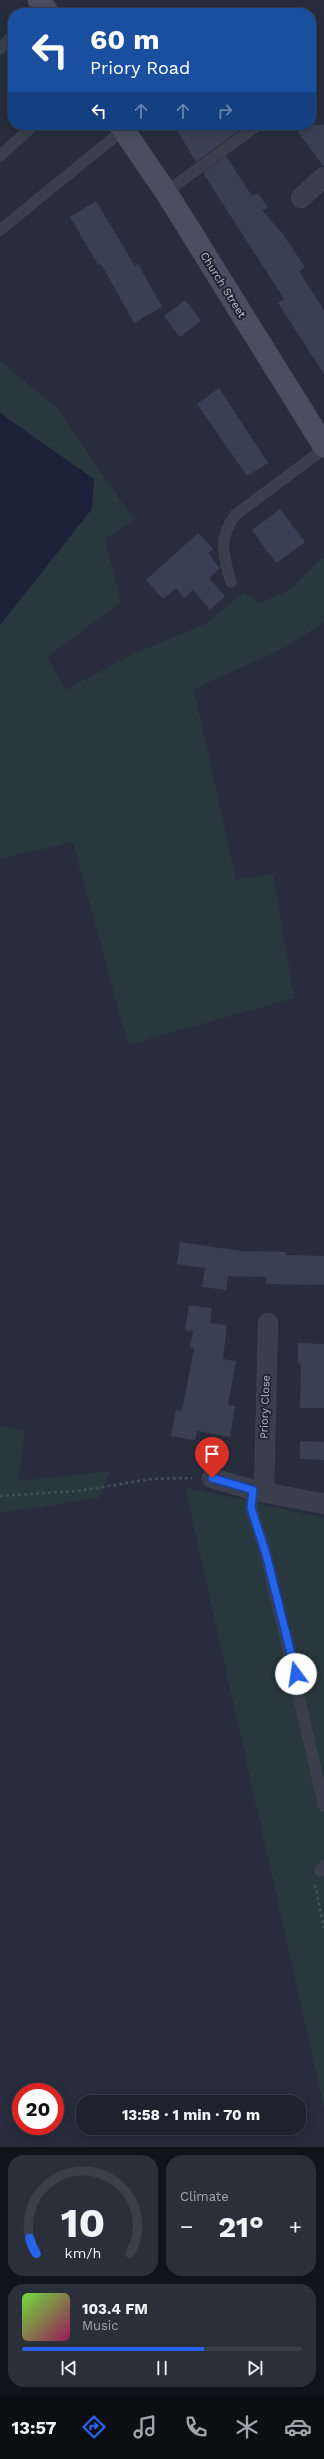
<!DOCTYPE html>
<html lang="en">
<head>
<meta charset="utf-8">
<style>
  :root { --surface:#1d222e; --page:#2a2f3a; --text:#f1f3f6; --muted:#a0a4aa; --line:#3b3f4a; --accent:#2563eb }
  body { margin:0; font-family:"Work Sans",sans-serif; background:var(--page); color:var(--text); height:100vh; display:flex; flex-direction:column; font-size:15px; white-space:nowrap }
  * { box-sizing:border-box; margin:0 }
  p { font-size:13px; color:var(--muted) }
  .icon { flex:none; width:22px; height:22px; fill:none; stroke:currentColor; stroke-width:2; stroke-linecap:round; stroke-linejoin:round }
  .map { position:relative; height:2147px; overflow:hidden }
  .panel { display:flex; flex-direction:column; gap:8px; padding:8px; background:#101319; flex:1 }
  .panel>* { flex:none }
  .hud { position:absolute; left:8px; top:8px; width:308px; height:122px; border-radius:16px; box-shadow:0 2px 10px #0003,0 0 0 1px var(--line); background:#1a4fa0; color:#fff; overflow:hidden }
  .speed { position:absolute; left:12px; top:2083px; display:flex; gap:8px; font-size:20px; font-weight:700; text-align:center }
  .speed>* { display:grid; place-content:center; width:52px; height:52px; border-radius:50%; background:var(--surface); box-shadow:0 2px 10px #0003,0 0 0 1px var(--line); line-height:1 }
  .speed .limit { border:6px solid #d22; background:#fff; color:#111 }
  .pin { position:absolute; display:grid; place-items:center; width:34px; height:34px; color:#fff; margin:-41px -17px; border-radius:50% 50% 50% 0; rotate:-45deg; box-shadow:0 0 4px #0007 }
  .pin .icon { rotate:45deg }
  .me { position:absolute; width:44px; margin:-22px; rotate:346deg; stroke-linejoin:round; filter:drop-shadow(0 0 3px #0008) }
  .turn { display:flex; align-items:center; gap:14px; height:84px; padding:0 16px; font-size:18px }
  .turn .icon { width:52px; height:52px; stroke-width:2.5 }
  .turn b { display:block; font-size:28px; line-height:34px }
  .lanes { display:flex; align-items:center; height:38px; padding:0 16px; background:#0003; justify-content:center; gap:20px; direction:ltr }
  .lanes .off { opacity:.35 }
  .big { font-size:30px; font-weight:700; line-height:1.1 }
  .panel .tile { flex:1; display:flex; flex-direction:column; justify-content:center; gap:6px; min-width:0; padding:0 14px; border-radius:16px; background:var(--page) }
  .panel .dial { align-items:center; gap:0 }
  .dial svg { height:104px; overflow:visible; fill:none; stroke:var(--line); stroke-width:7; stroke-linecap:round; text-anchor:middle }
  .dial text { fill:var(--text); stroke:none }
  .song { display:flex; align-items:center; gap:12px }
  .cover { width:48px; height:48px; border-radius:6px; background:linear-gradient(135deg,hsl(100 70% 55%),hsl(330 70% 35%)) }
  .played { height:4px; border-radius:2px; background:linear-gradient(90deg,var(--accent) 65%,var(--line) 65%) }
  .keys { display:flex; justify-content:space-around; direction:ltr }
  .heat { display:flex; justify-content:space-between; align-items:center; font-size:22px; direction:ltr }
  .panel .tiles { flex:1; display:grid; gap:8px; grid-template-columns:1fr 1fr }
  .tile:last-child { grid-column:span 2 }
  .trip { position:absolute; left:76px; top:2095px; width:230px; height:40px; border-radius:16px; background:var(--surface); box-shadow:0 2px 10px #0003,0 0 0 1px var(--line); font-weight:700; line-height:40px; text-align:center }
  .tab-bar { display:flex; height:64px; justify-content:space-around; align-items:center; background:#0c0e12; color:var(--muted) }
  .tab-bar .icon { width:28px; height:28px }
  .tab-bar .selected { color:var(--accent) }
  .tab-bar b { font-size:18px; color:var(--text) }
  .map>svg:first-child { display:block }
  .green { fill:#29383e }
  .water { fill:#1b223a }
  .building { fill:#3a4053 }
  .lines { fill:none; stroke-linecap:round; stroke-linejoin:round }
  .lane-casing { stroke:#444857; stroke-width:11 }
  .street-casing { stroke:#444857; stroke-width:20 }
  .secondary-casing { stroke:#444857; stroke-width:23 }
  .path { stroke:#425156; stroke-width:2.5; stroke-dasharray:3 3; stroke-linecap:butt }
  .lane { stroke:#3b3f4d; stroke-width:10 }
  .street { stroke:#3b3f4d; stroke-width:19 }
  .secondary { stroke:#494e60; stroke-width:22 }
  .route-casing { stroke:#184099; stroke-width:10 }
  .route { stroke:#2563eb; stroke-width:7 }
  .labels { text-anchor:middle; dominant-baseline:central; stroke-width:4; stroke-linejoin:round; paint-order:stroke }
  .street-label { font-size:11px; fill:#b7bbc8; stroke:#202433 }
</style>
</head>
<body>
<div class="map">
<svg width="324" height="2147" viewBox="0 0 324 2147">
  <rect width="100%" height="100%" fill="#272d3d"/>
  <!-- green -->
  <path class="green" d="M0 361 56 407 134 520 105 539 121 602 47 657 65 690 135 653 206 624 243 592 260 603 289 590 324 557V622L284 648 194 689 236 880 273 874 294 998 128 1045 73 842 0 859Z
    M0 1425 25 1430 18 1481 110 1471 99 1498 0 1513Z
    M185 1487 324 1518V2108Z"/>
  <!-- water -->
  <path class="water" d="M0 413 94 479 92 509 0 625Z"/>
  <!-- building -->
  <path class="building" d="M174 125H247L196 162Z
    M293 125H324V166H323Z
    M226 156 252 196 258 193 268 208 262 210 284 236 305 267 299 271 324 310V374L278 303 284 299 203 173Z
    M96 201 135 266 138 264 162 307 134 323 101 264 98 265 70 217Z
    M185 300 201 321 180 337 164 316Z
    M219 388 268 463 247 476 197 404Z
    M280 509 305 542 276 563 252 530Z
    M198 533 213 549 208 553 220 568 209 578 225 596 210 610 193 590 184 598 176 588 163 599 146 580Z
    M180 1242 241 1251 286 1252V1255L324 1256V1285L266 1284V1277L228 1276 226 1290 202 1287 205 1268 177 1264Z
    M189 1305 212 1308 210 1323 227 1325 223 1359 236 1361 228 1405 235 1406 230 1437 197 1431 195 1440 171 1436 176 1410 182 1411 194 1349 190 1348 193 1331 185 1330Z
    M298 1343 324 1344V1408H300L301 1364 298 1363Z
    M300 1441 324 1442V1460L300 1459Z"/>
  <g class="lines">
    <defs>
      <path id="lane" d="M0 49 13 35
        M0 156 34 125
        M166 192 258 125
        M0 230 123 130
        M231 582C223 555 218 539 235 515L324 449
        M253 1490 251 1508 266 1554 324 1806
        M320 1871 324 1866"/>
      <path id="street" d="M301 198 324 177
        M212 1478 253 1490 324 1504
        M264 1492 268 1323"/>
      <path id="secondary" d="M39 0 48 13
        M120 125 166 192 324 446"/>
    </defs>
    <!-- lane casing -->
    <use href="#lane" class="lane-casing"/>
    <!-- street casing -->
    <use href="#street" class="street-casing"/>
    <!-- secondary casing -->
    <use href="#secondary" class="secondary-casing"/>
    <!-- path -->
    <path class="path" d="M0 1496 78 1491 151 1479 192 1478
      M315 1885 324 1928"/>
    <!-- lane -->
    <use href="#lane" class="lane"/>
    <!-- street -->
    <use href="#street" class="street"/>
    <!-- secondary -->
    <use href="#secondary" class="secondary"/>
  </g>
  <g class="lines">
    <defs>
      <path id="route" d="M212 1478 253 1490 251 1508 266 1554 296 1674"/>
    </defs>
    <!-- route casing -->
    <use href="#route" class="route-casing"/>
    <!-- route -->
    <use href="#route" class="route"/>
  </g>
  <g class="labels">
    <!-- street labels -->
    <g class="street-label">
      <text transform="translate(223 285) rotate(58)">Church Street</text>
      <text transform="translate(265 1407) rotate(-88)">Priory Close</text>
    </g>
  </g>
</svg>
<div class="speed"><div class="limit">20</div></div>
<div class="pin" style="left:212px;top:1478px;background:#d93025"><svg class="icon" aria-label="arrive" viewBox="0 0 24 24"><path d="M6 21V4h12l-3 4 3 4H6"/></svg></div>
<svg class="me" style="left:296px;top:1674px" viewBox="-20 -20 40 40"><circle r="19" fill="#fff"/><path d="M0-13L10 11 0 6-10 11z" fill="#2563eb"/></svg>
<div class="trip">13:58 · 1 min · 70 m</div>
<div class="hud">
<div class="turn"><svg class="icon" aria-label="left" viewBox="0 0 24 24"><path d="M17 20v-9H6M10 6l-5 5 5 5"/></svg><div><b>60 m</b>Priory Road</div></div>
<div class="lanes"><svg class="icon" aria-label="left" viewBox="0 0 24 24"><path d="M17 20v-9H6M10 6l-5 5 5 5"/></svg><svg class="icon off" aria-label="ahead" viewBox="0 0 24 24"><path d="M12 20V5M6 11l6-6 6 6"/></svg><svg class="icon off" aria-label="ahead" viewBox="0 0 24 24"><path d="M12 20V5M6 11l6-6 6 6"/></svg><svg class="icon off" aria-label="right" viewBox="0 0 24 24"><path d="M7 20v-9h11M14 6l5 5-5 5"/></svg></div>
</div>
</div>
<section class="panel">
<div class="tiles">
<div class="tile dial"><svg viewBox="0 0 100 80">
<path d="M14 69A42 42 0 1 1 86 69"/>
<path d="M14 69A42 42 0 0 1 9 57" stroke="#2563eb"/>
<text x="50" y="56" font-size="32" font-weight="700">10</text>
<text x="50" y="72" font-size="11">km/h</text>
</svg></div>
<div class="tile"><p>Climate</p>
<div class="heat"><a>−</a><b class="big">21°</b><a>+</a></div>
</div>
<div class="tile">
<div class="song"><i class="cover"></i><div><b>103.4 FM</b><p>Music</p></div></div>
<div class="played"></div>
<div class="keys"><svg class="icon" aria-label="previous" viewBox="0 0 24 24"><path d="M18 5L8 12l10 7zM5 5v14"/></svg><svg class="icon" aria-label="pause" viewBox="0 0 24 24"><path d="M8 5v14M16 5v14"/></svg><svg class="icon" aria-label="next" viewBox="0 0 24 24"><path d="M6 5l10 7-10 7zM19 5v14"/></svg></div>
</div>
</div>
</section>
<nav class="tab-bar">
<b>13:57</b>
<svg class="icon selected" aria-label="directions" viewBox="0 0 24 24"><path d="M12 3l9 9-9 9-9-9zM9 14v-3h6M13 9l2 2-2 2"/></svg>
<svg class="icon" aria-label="music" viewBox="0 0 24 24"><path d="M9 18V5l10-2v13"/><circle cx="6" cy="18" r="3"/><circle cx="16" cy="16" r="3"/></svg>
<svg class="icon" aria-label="phone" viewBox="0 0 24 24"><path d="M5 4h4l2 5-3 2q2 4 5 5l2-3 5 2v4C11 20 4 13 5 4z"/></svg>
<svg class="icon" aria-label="climate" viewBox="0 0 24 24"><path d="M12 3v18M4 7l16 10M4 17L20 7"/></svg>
<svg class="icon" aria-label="car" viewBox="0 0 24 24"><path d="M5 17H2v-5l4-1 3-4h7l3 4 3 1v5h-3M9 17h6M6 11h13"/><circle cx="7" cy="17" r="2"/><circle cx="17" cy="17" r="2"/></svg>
</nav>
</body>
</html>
